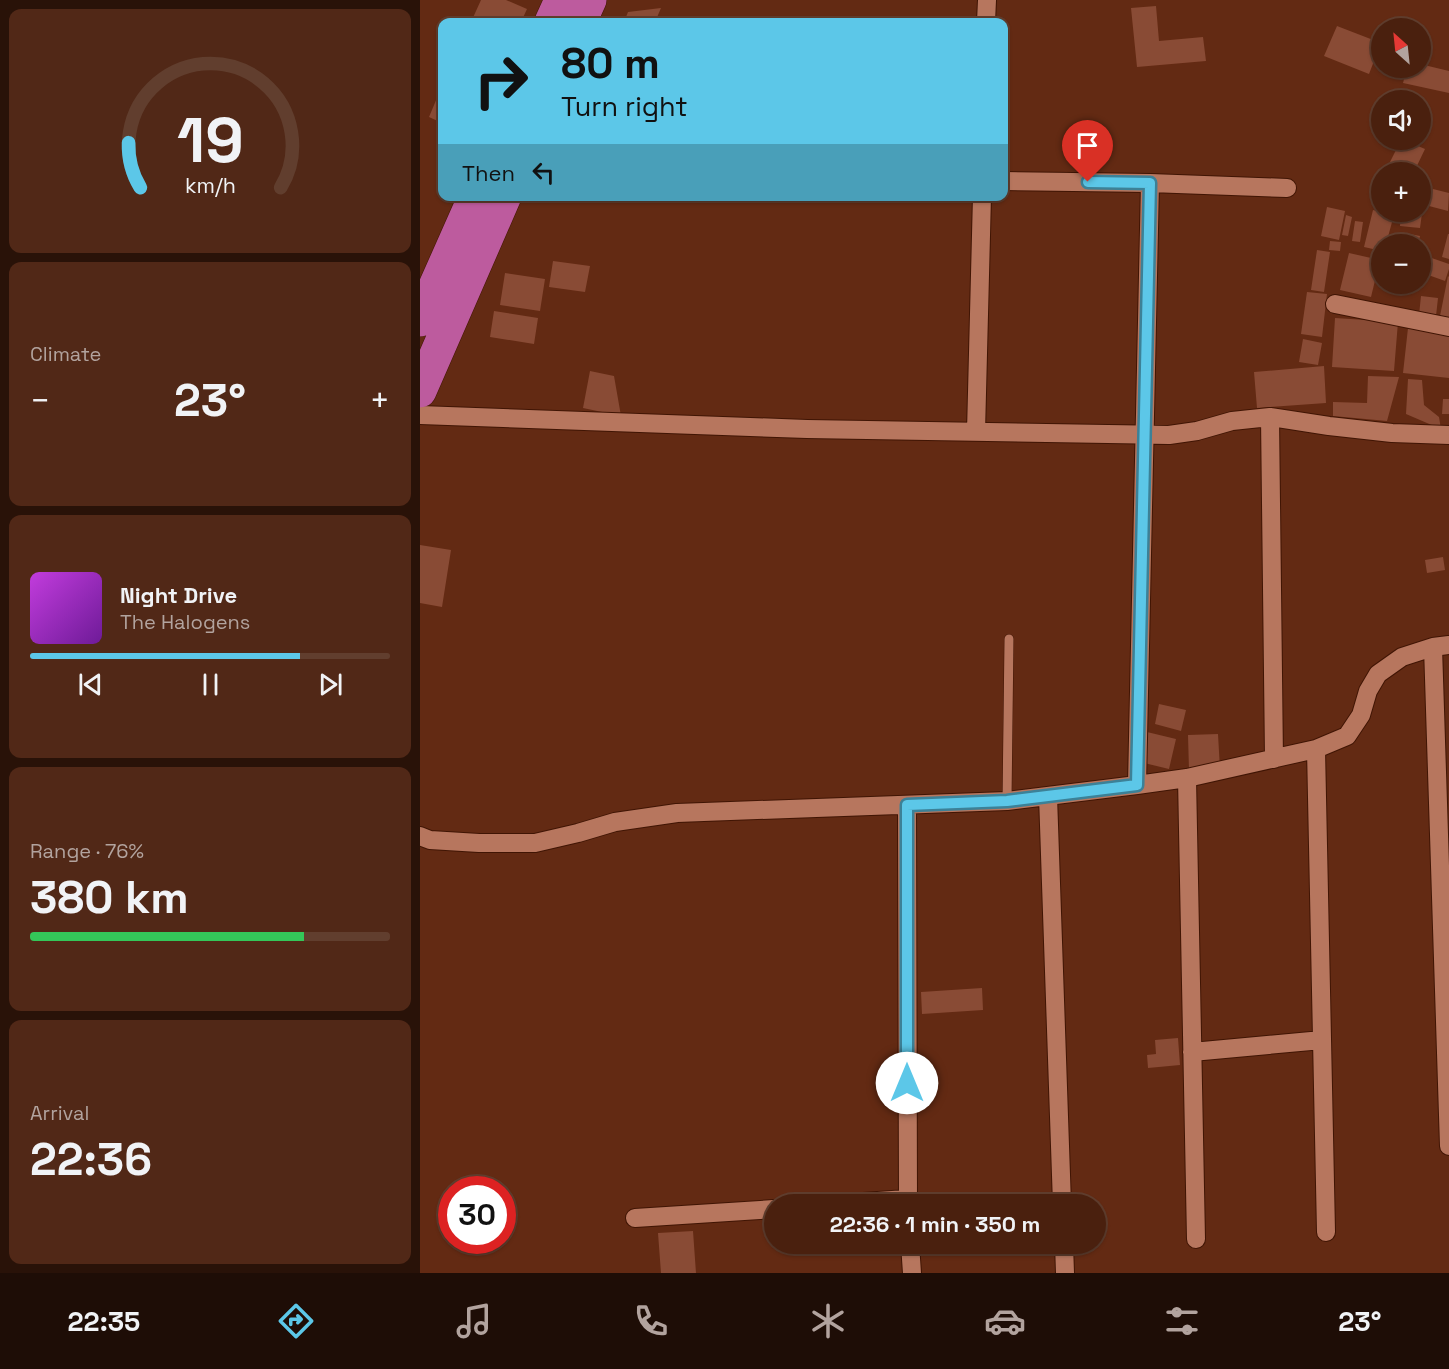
<!DOCTYPE html>
<html lang="en">
<head>
<meta charset="utf-8">
<style>
  :root { --surface:#4a200e; --page:#512817; --text:#f1f3f6; --muted:#b2a39e; --line:#613e2e; --accent:#5cc7e8 }
  body { margin:0; font-family:"Space Grotesk",sans-serif; background:var(--page); color:var(--text); height:100vh; display:flex; flex-direction:column; font-size:22px; white-space:nowrap }
  * { box-sizing:border-box; margin:0 }
  p { font-size:20px; color:var(--muted) }
  .icon { flex:none; width:33px; height:33px; fill:none; stroke:currentColor; stroke-width:2; stroke-linecap:round; stroke-linejoin:round }
  .map { position:relative; flex:1; overflow:hidden }
  .panel { display:flex; flex-direction:column; gap:9px; padding:9px; background:#291208; width:420px }
  .panel>* { flex:none }
  .hud { position:absolute; left:18px; top:18px; width:570px; height:183px; border-radius:12px; box-shadow:0 2px 4px #0004,0 0 0 2px var(--line); background:#5cc7e8; color:#111; overflow:hidden }
  .needle { width:39px; rotate:333deg }
  .controls { position:absolute; left:951px; top:18px; display:grid; gap:12px }
  .controls a { display:grid; place-items:center; width:60px; height:60px; border-radius:50%; background:var(--surface); box-shadow:0 2px 4px #0004,0 0 0 2px var(--line); font-size:30px }
  .speed { position:absolute; left:18px; top:1176px; display:flex; gap:12px; font-size:30px; font-weight:700; text-align:center }
  .speed>* { display:grid; place-content:center; width:78px; height:78px; border-radius:50%; background:var(--surface); box-shadow:0 2px 4px #0004,0 0 0 2px var(--line); line-height:1 }
  .speed .limit { border:9px solid #d22; background:#fff; color:#111 }
  .pin { position:absolute; display:grid; place-items:center; width:51px; height:51px; color:#fff; margin:-62px -26px; border-radius:50% 50% 50% 0; rotate:-45deg; box-shadow:0 0 6px #0007 }
  .pin .icon { rotate:45deg }
  .me { position:absolute; width:66px; margin:-33px; rotate:0deg; stroke-linejoin:round; filter:drop-shadow(0 0 4px #0008) }
  .turn { display:flex; align-items:center; gap:21px; height:126px; padding:0 24px; font-size:27px }
  .turn .icon { width:78px; height:78px; stroke-width:2.5 }
  .turn b { display:block; font-size:42px; line-height:51px }
  .then { display:flex; align-items:center; height:57px; padding:0 24px; background:#0003; gap:12px; font-size:22px }
  .big { font-size:45px; font-weight:800; line-height:1.1 }
  .panel .card { flex:1; display:flex; flex-direction:column; justify-content:center; gap:9px; min-width:0; padding:0 21px; border-radius:12px; background:var(--page) }
  .panel .dial { align-items:center; gap:0 }
  .dial svg { height:156px; overflow:visible; fill:none; stroke:var(--line); stroke-width:7; stroke-linecap:round; text-anchor:middle }
  .dial text { fill:var(--text); stroke:none }
  .song { display:flex; align-items:center; gap:18px }
  .cover { width:72px; height:72px; border-radius:9px; background:linear-gradient(135deg,hsl(290 70% 55%),hsl(280 70% 35%)) }
  .played { height:6px; border-radius:3px; background:linear-gradient(90deg,var(--accent) 75%,var(--line) 75%) }
  .keys { display:flex; justify-content:space-around; direction:ltr }
  .heat { display:flex; justify-content:space-between; align-items:center; font-size:33px; direction:ltr }
  .charge { height:9px; border-radius:4px; background:linear-gradient(90deg,#34c759 76%,var(--line) 0) }
  .trip { position:absolute; left:344px; top:1194px; width:342px; height:60px; border-radius:30px; background:var(--surface); box-shadow:0 2px 4px #0004,0 0 0 2px var(--line); font-weight:800; line-height:60px; text-align:center }
  .dock { display:flex; height:96px; justify-content:space-around; align-items:center; background:#1e0d06; color:var(--muted) }
  .dock .icon { width:42px; height:42px }
  .dock .on { color:var(--accent) }
  .dock b { font-size:27px; color:var(--text) }
  main { display:flex; flex:1; min-height:0 }
  .map>svg:first-child { display:block }
  .building { fill:#894b35 }
  .lines { fill:none; stroke-linecap:round; stroke-linejoin:round }
  .lane-casing { stroke:#401504; stroke-width:10 }
  .street-casing { stroke:#401504; stroke-width:20 }
  .highway-casing { stroke:#401504; stroke-width:34 }
  .lane { stroke:#b7765e; stroke-width:9 }
  .street { stroke:#b7765e; stroke-width:18 }
  .highway { stroke:#bd5b9e; stroke-width:33 }
  .route-casing { stroke:#3c8197; stroke-width:15 }
  .route { stroke:#5cc7e8; stroke-width:10 }
</style>
</head>
<body>
<main>
<section class="panel">
<div class="card dial"><svg viewBox="0 0 100 80">
<path d="M14 69A42 42 0 1 1 86 69"/>
<path d="M14 69A42 42 0 0 1 8 46" stroke="#5cc7e8"/>
<text x="50" y="56" font-size="32" font-weight="700">19</text>
<text x="50" y="72" font-size="11">km/h</text>
</svg></div>
<div class="card"><p>Climate</p>
<div class="heat"><a>−</a><b class="big">23°</b><a>+</a></div>
</div>
<div class="card">
<div class="song"><i class="cover"></i><div><b>Night Drive</b><p>The Halogens</p></div></div>
<div class="played"></div>
<div class="keys"><svg class="icon" aria-label="previous" viewBox="0 0 24 24"><path d="M18 5L8 12l10 7zM5 5v14"/></svg><svg class="icon" aria-label="pause" viewBox="0 0 24 24"><path d="M8 5v14M16 5v14"/></svg><svg class="icon" aria-label="next" viewBox="0 0 24 24"><path d="M6 5l10 7-10 7zM19 5v14"/></svg></div>
</div>
<div class="card"><p>Range · 76%</p><b class="big">380 km</b><div class="charge"></div></div>
<div class="card"><p>Arrival</p><b class="big">22:36</b></div>
</section>
<div class="map">
<svg width="1029" height="1273" viewBox="0 0 1029 1273">
  <rect width="100%" height="100%" fill="#632a13"/>
  <!-- building -->
  <path class="building" d="M61 0H86L107 9 101 22H51Z
    M736 6 739 41 783 37 786 61 717 67 711 8Z
    M241 8 235 22H204L208 12Z
    M917 26 961 43 949 74 904 56Z
    M1000 64 1029 71V93L983 83 987 68H1000Z
    M22 86V123L9 117Z
    M981 140H984L1005 149 994 172H971L966 170Z
    M1013 189 1029 193 1028 211 1009 206Z
    M1000 206H1003L1000 228 980 226 981 212H1000Z
    M907 207 925 211 919 240 901 236Z
    M953 210 974 215 966 244H962V251L944 247Z
    M926 215 932 217 928 236 922 235Z
    M935 221 943 222 940 242 932 241Z
    M980 232 1000 236 998 244H977Z
    M1028 234H1029V259L1022 257Z
    M910 241 921 242 920 251 909 250Z
    M897 250 910 252 904 292 891 290Z
    M929 253 960 260 951 297 920 290Z
    M1000 254 1029 264V269L1025 281 1000 272Z
    M133 261 170 266 165 292 129 287Z
    M85 273 125 279 120 311 80 305Z
    M1028 276 1029 277V318L1020 316Z
    M887 292 907 294 902 337 881 334Z
    M1001 296 1018 298 1016 316 999 315Z
    M74 311 118 318 114 344 70 337Z
    M915 318 978 322 974 371 912 367Z
    M988 328 1029 333V378L983 373Z
    M883 339 902 343 898 365 879 362Z
    M904 366 906 403 837 408 834 372Z
    M170 371 194 376 201 416 163 408Z
    M948 376 979 377 967 421 913 416V402L947 403Z
    M988 379 1002 380 1004 405 1019 417 1021 429 986 414Z
    M1023 399H1029V414H1022Z
    M0 545 31 550 22 607 0 603Z
    M1023 557 1025 570 1007 573 1005 560Z
    M739 704 766 710 761 731 735 724Z
    M727 732 756 739 749 769 720 762Z
    M798 734 800 769 769 770 768 735Z
    M562 988 563 1010 502 1014 501 992Z
    M758 1038 760 1065 728 1068 727 1055 736 1054 735 1040Z
    M273 1231 276 1273H241L238 1233Z"/>
  <g class="lines">
    <defs>
      <path id="lane" d="M587 801 589 639"/>
      <path id="street" d="M566 22 567 0
        M584 181 730 183 867 188
        M915 304 1029 327
        M0 415 387 429 749 435 777 431 812 421 850 417 909 426 972 433 1029 435
        M850 417 854 759
        M556 432 562 196
        M1013 647 1029 1146
        M896 749 906 1232
        M767 778 776 1239
        M717 785 730 183
        M628 796 642 1204
        M487 805 488 1204
        M0 836 10 840 59 843H115L158 833 195 822 257 813 587 801 717 785 767 778 896 749 927 736 941 715 948 691 958 674 982 657 1013 647 1029 645
        M772 1052 902 1040
        M414 1204 487 1199
        M215 1218 354 1209
        M490 1244 492 1273
        M644 1244 645 1273"/>
      <path id="highway" d="M131 22 141 0
        M160 22 170 0
        M0 320 55 196
        M0 391 85 196"/>
    </defs>
    <!-- lane casing -->
    <use href="#lane" class="lane-casing"/>
    <!-- street casing -->
    <use href="#street" class="street-casing"/>
    <!-- highway casing -->
    <use href="#highway" class="highway-casing"/>
    <!-- lane -->
    <use href="#lane" class="lane"/>
    <!-- street -->
    <use href="#street" class="street"/>
    <!-- highway -->
    <use href="#highway" class="highway"/>
  </g>
  <g class="lines">
    <defs>
      <path id="route" d="M487 1083V805L587 801 717 785 730 183 668 182"/>
    </defs>
    <!-- route casing -->
    <use href="#route" class="route-casing"/>
    <!-- route -->
    <use href="#route" class="route"/>
  </g>
</svg>
<div class="controls">
<a><svg class="needle" viewBox="-14 -14 28 28"><path d="M0-13l5 13h-10z" fill="#e53935"/><path d="M0 13l5-13h-10z" fill="#b2a39e"/></svg></a>
<a><svg class="icon" aria-label="sound" viewBox="0 0 24 24"><path d="M4 9h4l5-4v14l-5-4H4zM17 9q2 3 0 6"/></svg></a>
<a>+</a>
<a>−</a>
</div>
<div class="speed"><div class="limit">30</div></div>
<div class="pin" style="left:668px;top:182px;background:#d93025"><svg class="icon" aria-label="arrive" viewBox="0 0 24 24"><path d="M6 21V4h12l-3 4 3 4H6"/></svg></div>
<svg class="me" style="left:487px;top:1083px" viewBox="-20 -20 40 40"><circle r="19" fill="#fff"/><path d="M0-13L10 11 0 6-10 11z" fill="#5cc7e8"/></svg>
<div class="trip">22:36 · 1 min · 350 m</div>
<div class="hud">
<div class="turn"><svg class="icon" aria-label="right" viewBox="0 0 24 24"><path d="M7 20v-9h11M14 6l5 5-5 5"/></svg><div><b>80 m</b>Turn right</div></div>
<div class="then">Then<svg class="icon" aria-label="left" viewBox="0 0 24 24"><path d="M17 20v-9H6M10 6l-5 5 5 5"/></svg></div>
</div>
</div>
</main>
<nav class="dock">
<b>22:35</b>
<svg class="icon on" aria-label="directions" viewBox="0 0 24 24"><path d="M12 3l9 9-9 9-9-9zM9 14v-3h6M13 9l2 2-2 2"/></svg>
<svg class="icon" aria-label="music" viewBox="0 0 24 24"><path d="M9 18V5l10-2v13"/><circle cx="6" cy="18" r="3"/><circle cx="16" cy="16" r="3"/></svg>
<svg class="icon" aria-label="phone" viewBox="0 0 24 24"><path d="M5 4h4l2 5-3 2q2 4 5 5l2-3 5 2v4C11 20 4 13 5 4z"/></svg>
<svg class="icon" aria-label="climate" viewBox="0 0 24 24"><path d="M12 3v18M4 7l16 10M4 17L20 7"/></svg>
<svg class="icon" aria-label="car" viewBox="0 0 24 24"><path d="M5 17H2v-5l4-1 3-4h7l3 4 3 1v5h-3M9 17h6M6 11h13"/><circle cx="7" cy="17" r="2"/><circle cx="17" cy="17" r="2"/></svg>
<svg class="icon" aria-label="filters" viewBox="0 0 24 24"><path d="M4 7h16M4 17h16"/><circle cx="9" cy="7" r="2"/><circle cx="15" cy="17" r="2"/></svg>
<b>23°</b>
</nav>
</body>
</html>
